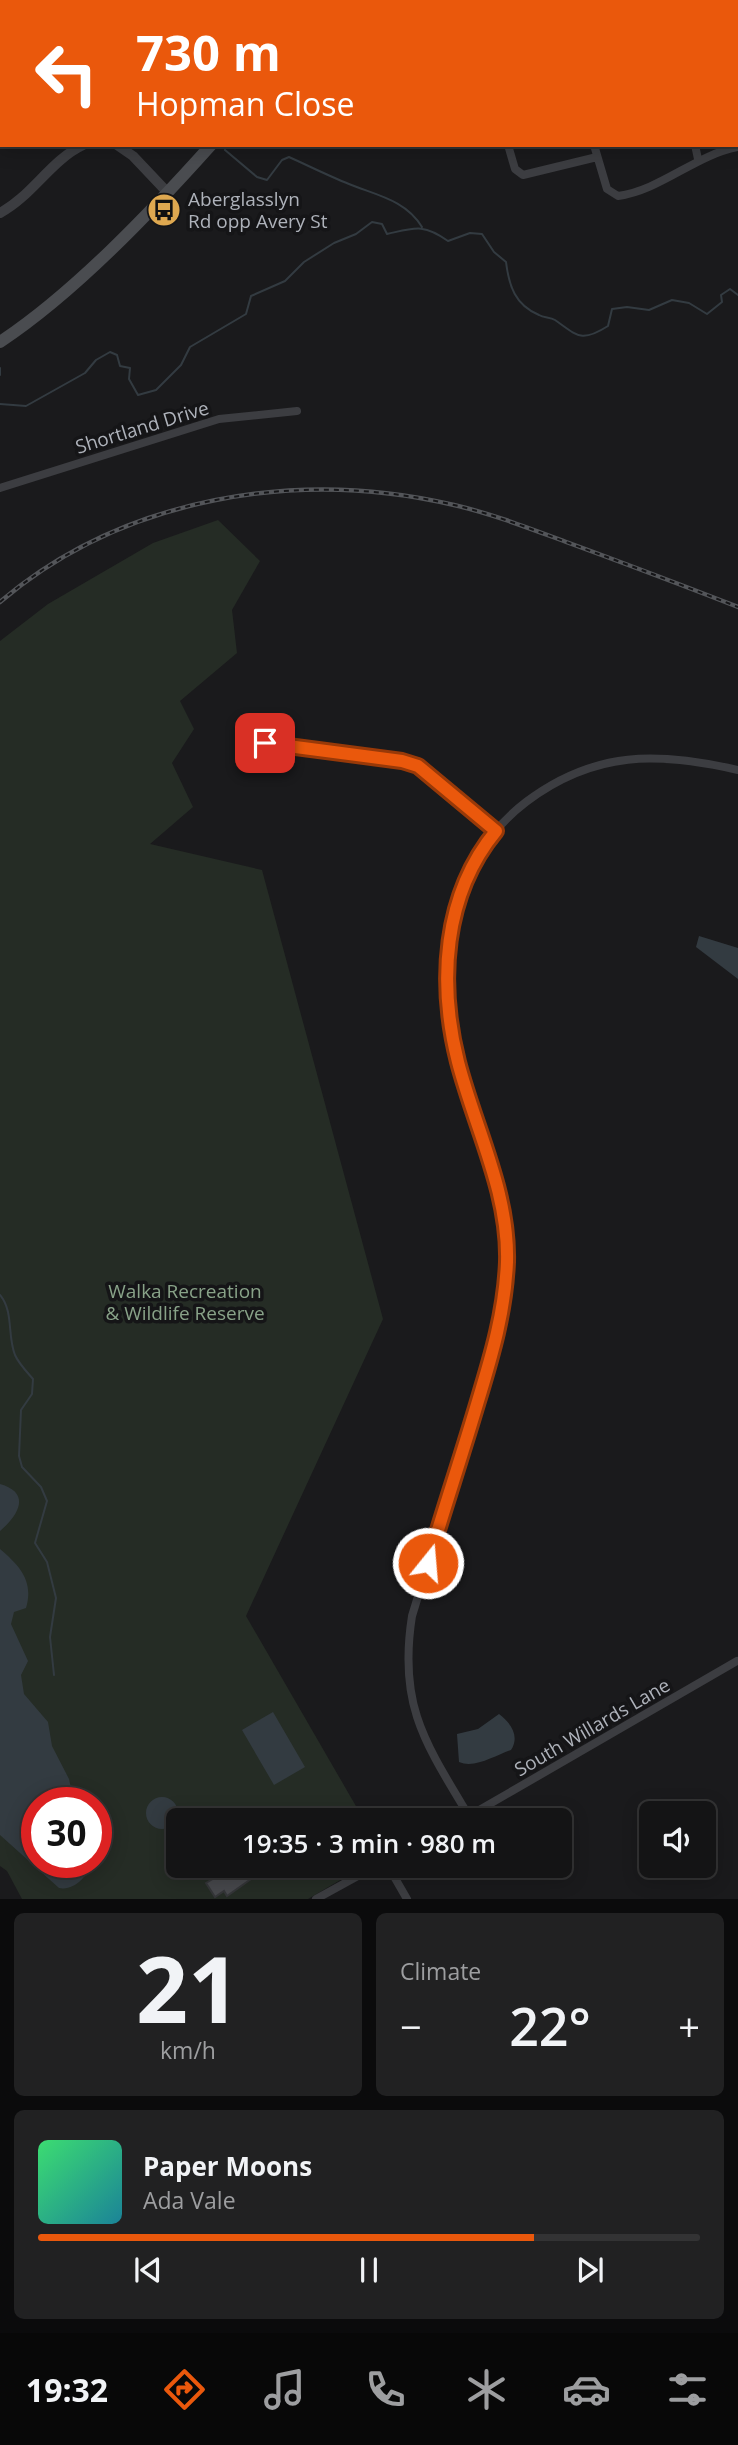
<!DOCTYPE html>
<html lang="en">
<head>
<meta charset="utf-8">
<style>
  :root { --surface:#141415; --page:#212122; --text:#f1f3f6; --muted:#9d9ea0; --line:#333334; --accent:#ea580c }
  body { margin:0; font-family:"Open Sans",sans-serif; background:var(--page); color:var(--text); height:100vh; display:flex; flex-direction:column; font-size:26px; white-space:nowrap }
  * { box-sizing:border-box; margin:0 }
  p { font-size:23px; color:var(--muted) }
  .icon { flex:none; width:38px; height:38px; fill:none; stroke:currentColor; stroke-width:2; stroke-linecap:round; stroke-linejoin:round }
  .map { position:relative; height:1899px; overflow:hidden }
  .panel { display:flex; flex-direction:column; gap:14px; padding:14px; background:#0b0b0c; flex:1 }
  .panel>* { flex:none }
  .hud { position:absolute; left:0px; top:0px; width:738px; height:147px; box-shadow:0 4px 18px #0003,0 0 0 2px var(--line); background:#ea580c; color:#fff; overflow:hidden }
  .controls { position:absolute; left:639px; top:1801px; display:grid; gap:14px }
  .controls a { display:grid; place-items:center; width:77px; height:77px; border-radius:10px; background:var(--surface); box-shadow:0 4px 18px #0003,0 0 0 2px var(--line); font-size:35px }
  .speed { position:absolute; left:21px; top:1787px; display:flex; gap:14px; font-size:35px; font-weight:700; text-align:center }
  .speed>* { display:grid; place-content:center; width:91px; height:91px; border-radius:50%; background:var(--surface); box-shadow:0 4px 18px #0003,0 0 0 2px var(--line); line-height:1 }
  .speed .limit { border:10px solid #d22; background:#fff; color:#111 }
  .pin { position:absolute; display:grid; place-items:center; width:60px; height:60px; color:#fff; margin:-30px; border-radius:14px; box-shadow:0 4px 10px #0006 }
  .me { position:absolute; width:77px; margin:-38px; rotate:17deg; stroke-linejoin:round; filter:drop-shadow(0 0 5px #0008) }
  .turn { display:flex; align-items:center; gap:24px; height:147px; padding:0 21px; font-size:32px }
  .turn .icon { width:91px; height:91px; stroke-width:2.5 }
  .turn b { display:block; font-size:49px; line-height:60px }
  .big { font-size:52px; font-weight:600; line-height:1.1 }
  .panel .tile { flex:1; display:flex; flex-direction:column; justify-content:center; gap:10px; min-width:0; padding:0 24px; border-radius:10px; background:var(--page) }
  .panel .dial { align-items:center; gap:0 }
  .dial b { font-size:91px; line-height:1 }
  .song { display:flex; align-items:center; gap:21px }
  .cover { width:84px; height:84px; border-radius:10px; background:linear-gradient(135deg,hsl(140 70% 55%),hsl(190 70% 35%)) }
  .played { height:7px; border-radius:4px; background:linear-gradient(90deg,var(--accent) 75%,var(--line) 75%) }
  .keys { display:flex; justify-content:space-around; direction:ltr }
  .heat { display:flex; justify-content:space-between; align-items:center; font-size:38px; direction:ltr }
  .panel .tiles { flex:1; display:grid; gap:14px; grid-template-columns:1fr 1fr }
  .tile:last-child { grid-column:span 2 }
  .trip { position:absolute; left:166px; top:1808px; width:406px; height:70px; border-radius:10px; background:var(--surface); box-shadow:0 4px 18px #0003,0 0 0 2px var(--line); font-weight:600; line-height:70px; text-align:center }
  .tabs { display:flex; height:112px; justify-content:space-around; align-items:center; background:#080808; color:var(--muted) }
  .tabs .icon { width:49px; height:49px }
  .tabs .current { color:var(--accent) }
  .tabs b { font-size:32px; color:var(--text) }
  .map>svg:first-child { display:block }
  .green { fill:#252c25; fill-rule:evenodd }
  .water { fill:#333b41 }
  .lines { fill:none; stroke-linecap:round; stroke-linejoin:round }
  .stream { stroke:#333b41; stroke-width:2 }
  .building { fill:#47484c; stroke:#343538; stroke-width:2 }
  .minor { stroke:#3c3d41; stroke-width:8 }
  .tertiary { stroke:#3c3d41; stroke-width:10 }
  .secondary { stroke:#4a4c50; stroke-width:12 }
  .rail-casing { stroke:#535559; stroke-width:4.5 }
  .rail { stroke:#151517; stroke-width:2; stroke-dasharray:5; stroke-linecap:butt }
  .route-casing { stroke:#983908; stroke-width:18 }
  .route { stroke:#ea580c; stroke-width:12 }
  .labels { text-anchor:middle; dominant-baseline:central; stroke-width:7; stroke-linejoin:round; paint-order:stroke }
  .poi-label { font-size:19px; fill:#aeb2ba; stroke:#151517; text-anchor:start }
  .street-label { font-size:19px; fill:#aeb2ba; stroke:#151517 }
  .park-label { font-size:19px; fill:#88a288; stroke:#151517 }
</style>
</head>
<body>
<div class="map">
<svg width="738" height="1899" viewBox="0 0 738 1899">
  <rect width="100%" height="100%" fill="#1a1a1c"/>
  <!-- green -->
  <path class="green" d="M218 520 260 561 232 610 237 653 180 701 194 729 172 763 193 807 150 844 262 870 383 1319 246 1616 364 1820H178V1866H364L308 1899H22L7 1871 0 1866V641L48 604 153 543ZM37 1802H96V1862H37Z"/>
  <!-- water -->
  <path class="water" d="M699 936 738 948V979L696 947Z
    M0 1484C32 1493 18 1516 0 1531Z
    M0 1549C20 1566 34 1581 26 1608L14 1612 11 1624 28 1661 21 1675 24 1694 48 1722 52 1746 69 1779 74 1802H37V1862L94 1863C86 1876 75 1891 59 1888L0 1835Z
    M273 1712 305 1767 274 1785 242 1730Z
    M499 1714C511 1723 520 1736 511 1750 496 1755 475 1769 459 1762L457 1734 478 1729Z
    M146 1813a16 16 0 1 1 32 0a16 16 0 1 1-32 0Z"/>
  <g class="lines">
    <!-- stream -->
    <path class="stream" d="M225 150 257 177 267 180 282 160 289 157C309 166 329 176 349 184 376 195 406 200 422 227
      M0 368V375
      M0 404 26 406 85 373 96 360 110 352 117 355 120 366 130 368 129 379 138 395 156 390 181 365 190 347 246 314 251 296 285 281 304 262 334 243 356 234 372 222 382 224 387 234C414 228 423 223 448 241L470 233 482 234 494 252 506 262C509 286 515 305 539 315 544 318 550 317 555 320 578 336 581 343 608 326L612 309 627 307 649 310 672 300 689 303 707 314 722 302 721 295 730 289 738 295
      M0 1295C14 1312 7 1335 15 1355 19 1364 27 1372 33 1379L32 1394 21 1410 19 1456 22 1467 41 1487 47 1501 35 1543 47 1562 56 1598 50 1637 54 1675"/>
  </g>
  <!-- building -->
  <path class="building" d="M209 1866H227L231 1872 243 1866 251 1879 227 1896 224 1891 215 1897 206 1883 216 1877Z"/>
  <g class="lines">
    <!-- minor -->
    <path class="minor" d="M558 0 559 2
      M664 0V2
      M675 0 676 2
      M0 12 2 11
      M0 91 2 89
      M737 117 738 120
      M508 145 515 169 523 175 597 157
      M594 145 607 189 618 196C661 190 695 155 738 147
      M695 145 698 159
      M0 488 219 419 297 411
      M266 743 402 761 418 766 496 831
      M469 1816C425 1743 398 1705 412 1616L500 1328C506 1289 509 1251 503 1212 494 1161 473 1113 459 1064 433 972 446 863 526 802 595 750 658 752 738 770
      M462 1820 737 1661
      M388 1866 407 1899
      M316 1899 376 1866"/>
    <!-- tertiary -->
    <path class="tertiary" d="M400 0 405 2
      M519 2 527 0
      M117 145 133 156 168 193
      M0 213C32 196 51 160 83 145"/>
    <!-- secondary -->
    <path class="secondary" d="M293 2 294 0
      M0 342C74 293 151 212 211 145"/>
    <defs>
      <path id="rail" d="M0 602C123 497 298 468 454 505 493 514 531 529 569 543 626 564 682 585 738 607"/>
    </defs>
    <!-- rail casing -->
    <use href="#rail" class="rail-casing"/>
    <!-- rail -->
    <use href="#rail" class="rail"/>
  </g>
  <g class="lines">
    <defs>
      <path id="route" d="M265 743 402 761 418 766 496 831C443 895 438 983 458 1062 475 1128 509 1192 507 1262 505 1311 492 1355 478 1401 462 1455 444 1509 428 1563"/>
    </defs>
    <!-- route casing -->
    <use href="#route" class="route-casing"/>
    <!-- route -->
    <use href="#route" class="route"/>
  </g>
  <!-- icons -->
  <defs>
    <symbol id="bus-disc" viewBox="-11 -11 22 22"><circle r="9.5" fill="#dea850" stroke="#151517"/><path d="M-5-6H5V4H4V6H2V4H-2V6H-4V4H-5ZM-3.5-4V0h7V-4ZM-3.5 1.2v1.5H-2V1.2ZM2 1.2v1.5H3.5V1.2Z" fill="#111"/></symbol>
  </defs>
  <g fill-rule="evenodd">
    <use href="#bus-disc" x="145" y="191" width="38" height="38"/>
  </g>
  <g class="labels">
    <!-- poi labels -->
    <g class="poi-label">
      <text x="188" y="199">Aberglasslyn<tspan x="188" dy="22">Rd opp Avery St</tspan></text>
    </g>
    <!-- street labels -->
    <g class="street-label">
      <text transform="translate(142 427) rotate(-17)">Shortland Drive</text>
      <text transform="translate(592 1727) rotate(-30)">South Willards Lane</text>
    </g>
    <!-- park labels -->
    <g class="park-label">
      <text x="185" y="1291">Walka Recreation<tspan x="185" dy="22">&amp; Wildlife Reserve</tspan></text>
    </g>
  </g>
</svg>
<div class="controls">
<a><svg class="icon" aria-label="sound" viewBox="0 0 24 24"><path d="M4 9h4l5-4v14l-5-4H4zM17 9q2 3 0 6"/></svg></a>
</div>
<div class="speed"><div class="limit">30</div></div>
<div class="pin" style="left:265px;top:743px;background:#d93025"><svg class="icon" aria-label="arrive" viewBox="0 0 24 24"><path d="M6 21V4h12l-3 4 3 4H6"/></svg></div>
<svg class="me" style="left:428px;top:1563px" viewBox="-20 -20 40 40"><circle r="17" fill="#ea580c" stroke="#fff" stroke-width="3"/><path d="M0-11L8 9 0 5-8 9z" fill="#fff"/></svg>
<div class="trip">19:35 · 3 min · 980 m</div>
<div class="hud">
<div class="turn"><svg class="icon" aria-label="left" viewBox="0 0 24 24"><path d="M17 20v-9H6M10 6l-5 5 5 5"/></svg><div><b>730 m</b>Hopman Close</div></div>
</div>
</div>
<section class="panel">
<div class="tiles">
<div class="tile dial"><b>21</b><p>km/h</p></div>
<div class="tile"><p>Climate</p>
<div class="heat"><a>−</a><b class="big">22°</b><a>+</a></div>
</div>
<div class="tile">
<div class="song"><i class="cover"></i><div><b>Paper Moons</b><p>Ada Vale</p></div></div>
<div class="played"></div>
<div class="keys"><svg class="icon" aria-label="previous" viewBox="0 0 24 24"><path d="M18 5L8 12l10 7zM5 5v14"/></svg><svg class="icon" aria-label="pause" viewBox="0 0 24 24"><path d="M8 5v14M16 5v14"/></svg><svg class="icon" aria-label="next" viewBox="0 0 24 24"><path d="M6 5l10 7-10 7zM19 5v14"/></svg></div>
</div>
</div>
</section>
<nav class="tabs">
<b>19:32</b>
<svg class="icon current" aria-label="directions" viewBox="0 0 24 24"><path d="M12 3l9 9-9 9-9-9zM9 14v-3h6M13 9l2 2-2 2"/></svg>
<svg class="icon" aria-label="music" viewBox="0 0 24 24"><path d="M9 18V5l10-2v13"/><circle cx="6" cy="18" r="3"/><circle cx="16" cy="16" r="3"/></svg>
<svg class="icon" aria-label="phone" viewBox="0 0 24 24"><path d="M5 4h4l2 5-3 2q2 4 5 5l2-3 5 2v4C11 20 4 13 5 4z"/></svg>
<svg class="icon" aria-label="climate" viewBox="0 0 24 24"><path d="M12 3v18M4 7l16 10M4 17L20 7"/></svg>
<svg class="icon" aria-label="car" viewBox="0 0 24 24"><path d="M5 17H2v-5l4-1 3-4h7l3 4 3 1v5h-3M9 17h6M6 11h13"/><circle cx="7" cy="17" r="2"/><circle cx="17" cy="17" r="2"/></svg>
<svg class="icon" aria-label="filters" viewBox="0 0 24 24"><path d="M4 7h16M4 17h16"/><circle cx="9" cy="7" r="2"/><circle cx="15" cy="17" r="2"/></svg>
</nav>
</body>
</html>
